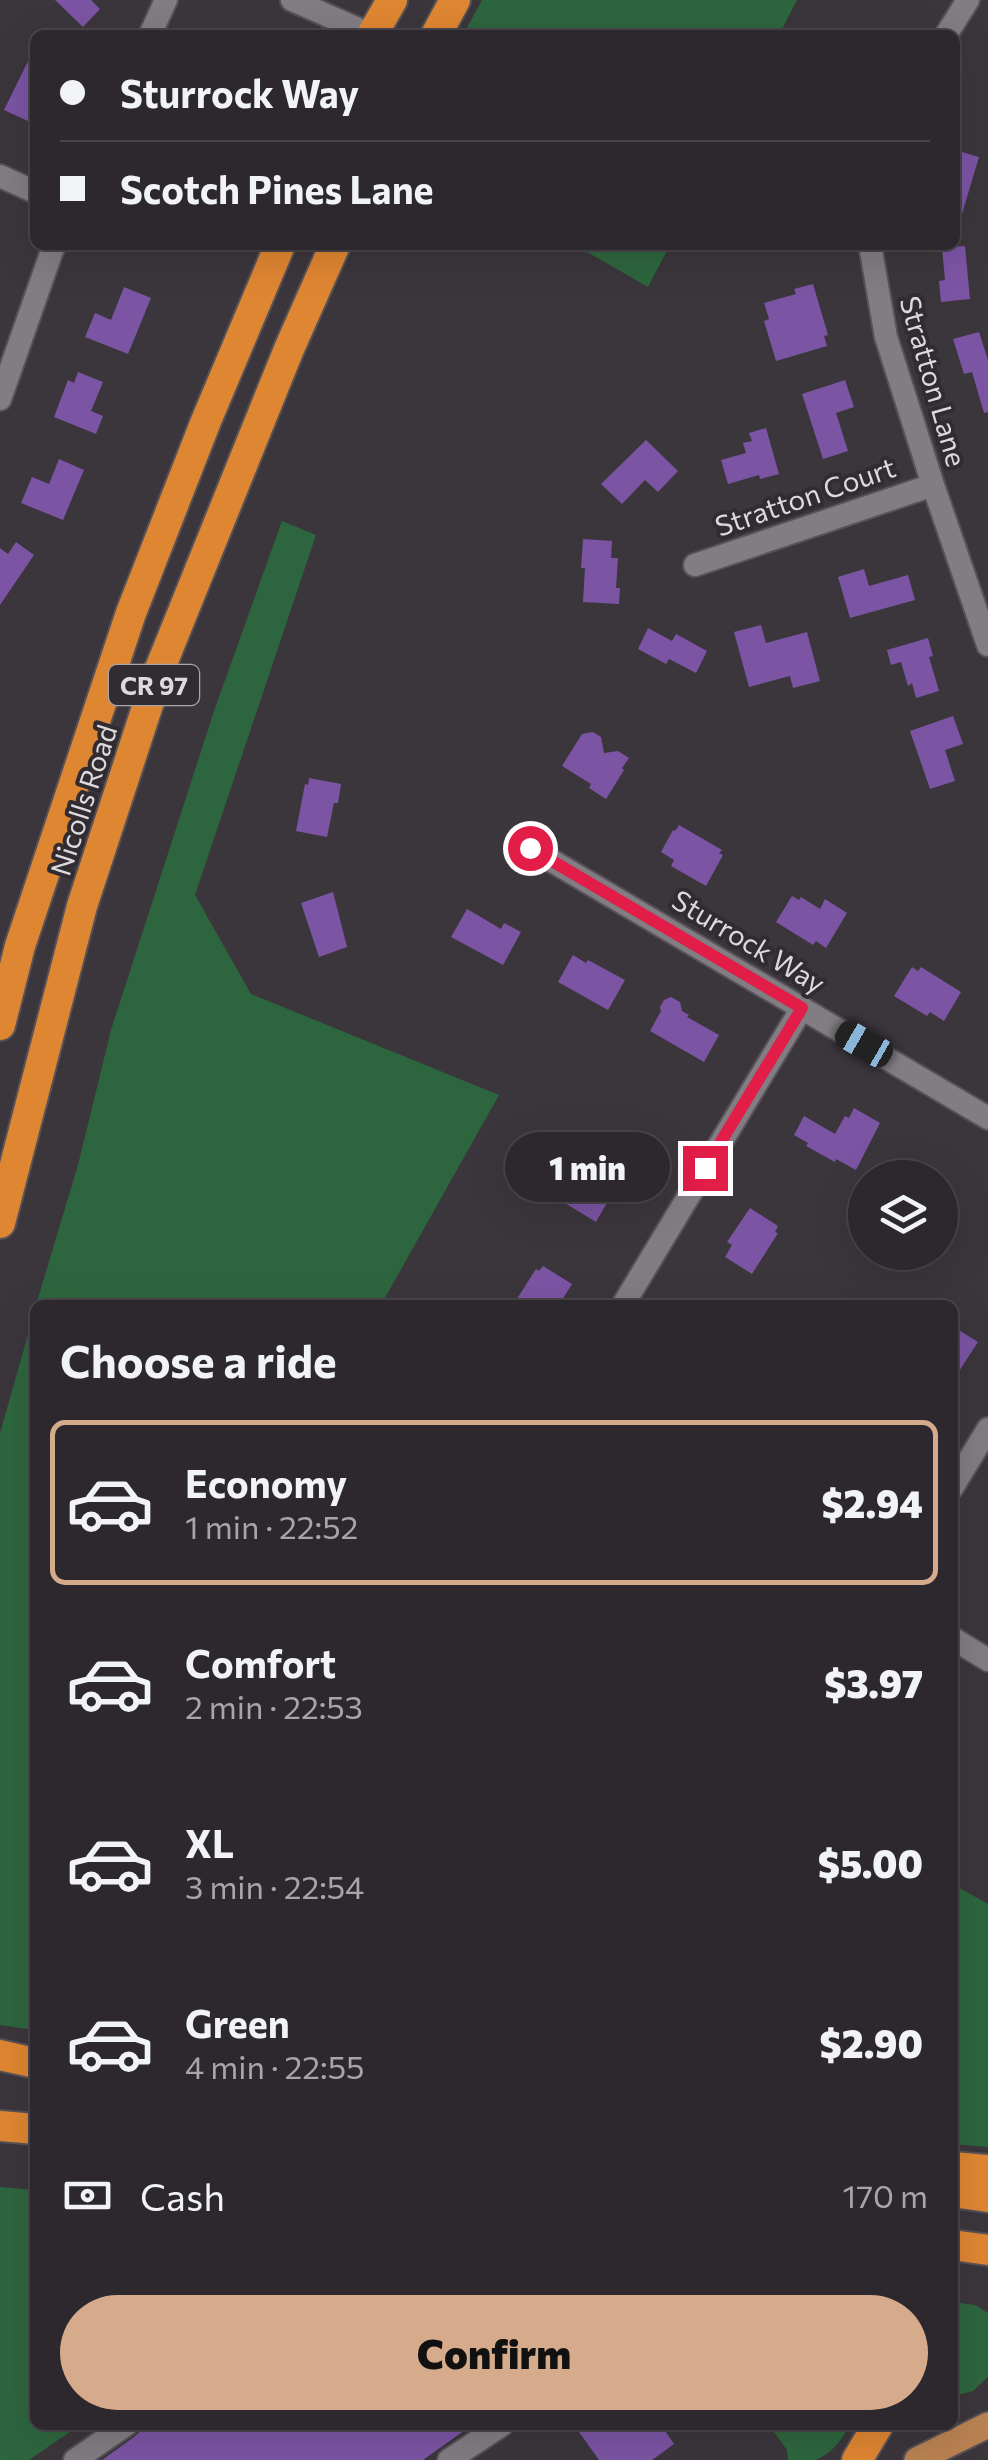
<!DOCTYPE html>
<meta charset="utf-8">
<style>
body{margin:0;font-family:Commissioner,sans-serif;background:#343035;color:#f1f3f6;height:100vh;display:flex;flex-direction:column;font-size:38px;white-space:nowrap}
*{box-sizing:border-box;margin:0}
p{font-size:32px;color:#a6a6aa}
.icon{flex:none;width:55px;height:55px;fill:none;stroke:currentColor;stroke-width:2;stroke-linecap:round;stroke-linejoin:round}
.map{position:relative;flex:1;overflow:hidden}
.drawer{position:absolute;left:30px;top:1300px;width:928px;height:1130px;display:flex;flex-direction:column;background:#2c282d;border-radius:15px;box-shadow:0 10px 40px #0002,0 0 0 2px #484449}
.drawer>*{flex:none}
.hud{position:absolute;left:30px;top:30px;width:930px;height:220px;border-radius:15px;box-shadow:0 10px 40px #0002,0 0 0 2px #484449;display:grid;align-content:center;height:220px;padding:0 30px;background:#2c282d}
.controls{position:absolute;left:848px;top:1160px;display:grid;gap:20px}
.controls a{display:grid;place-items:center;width:110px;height:110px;border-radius:50%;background:#2c282d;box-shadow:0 10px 40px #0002,0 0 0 2px #484449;font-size:50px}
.end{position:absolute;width:45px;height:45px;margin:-22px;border:12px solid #e11d48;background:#fff;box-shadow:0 0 0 5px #fff}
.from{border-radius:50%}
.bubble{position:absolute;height:70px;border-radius:35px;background:#2c282d;box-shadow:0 10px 40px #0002,0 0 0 2px #484449;font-size:32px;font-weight:800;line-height:70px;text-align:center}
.car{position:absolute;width:30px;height:60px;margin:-30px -15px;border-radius:12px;box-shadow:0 0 8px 2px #0007;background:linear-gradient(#222 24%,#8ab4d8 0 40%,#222 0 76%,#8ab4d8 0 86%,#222 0)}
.hud b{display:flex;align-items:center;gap:35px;height:95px;font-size:38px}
.hud b+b{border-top:2px solid #484449}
.hud i{width:25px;height:25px;background:#f1f3f6}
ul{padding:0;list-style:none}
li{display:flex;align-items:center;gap:30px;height:165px;margin:0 20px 15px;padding:0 10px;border:5px solid transparent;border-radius:15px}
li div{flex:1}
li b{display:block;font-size:38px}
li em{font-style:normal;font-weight:800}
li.on{border-color:#d6ab8b}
li>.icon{width:90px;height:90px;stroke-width:1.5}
h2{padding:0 30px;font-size:45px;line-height:120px}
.pay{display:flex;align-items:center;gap:25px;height:110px;padding:0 30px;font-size:38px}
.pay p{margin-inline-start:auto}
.action{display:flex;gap:20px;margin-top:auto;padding:20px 30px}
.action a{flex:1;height:115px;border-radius:60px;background:#d6ab8b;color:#111;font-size:40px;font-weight:800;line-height:115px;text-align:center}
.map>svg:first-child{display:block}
.green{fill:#2d663e}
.building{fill:#7c54a4}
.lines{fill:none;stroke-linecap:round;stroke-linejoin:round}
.minor-casing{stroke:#565257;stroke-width:26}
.major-casing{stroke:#565257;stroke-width:29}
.highway-casing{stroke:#565257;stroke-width:34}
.minor{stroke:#827c83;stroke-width:22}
.major{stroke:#ba8252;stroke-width:25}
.highway{stroke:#df8632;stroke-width:30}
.route{stroke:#e11d48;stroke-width:12}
.labels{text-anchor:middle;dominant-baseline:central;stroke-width:8;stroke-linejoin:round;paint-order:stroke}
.shield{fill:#312c32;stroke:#a9a6aa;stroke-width:2.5}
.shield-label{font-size:25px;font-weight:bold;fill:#dddadd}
.street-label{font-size:28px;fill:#dddadd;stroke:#312c32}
</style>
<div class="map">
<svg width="988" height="2460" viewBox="0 0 988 2460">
<rect width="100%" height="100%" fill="#3b363c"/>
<path class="green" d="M482,0H797L779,35H463Z
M575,245H670L648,287Z
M282,521L316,535L195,895L251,994L499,1095L381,1305H36L78,1165L111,1030L214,711Z
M35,1310V2030L0,2025V1433Z
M956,1886L988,1904V2147L953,2144L952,1887Z
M0,2187L35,2190V2425H80L29,2460H0Z
M953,2302L975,2305L988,2313V2377L973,2391L953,2396Z
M769,2425H849C844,2438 829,2457 814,2460C806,2460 796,2460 788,2460L787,2450Z"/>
<path class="building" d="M55,0H91L100,9L83,27Z
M35,47V111L30,122L4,110Z
M955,150L979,157L959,224H955Z
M965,246L970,299L941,302L939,281L945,280L942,248Z
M813,284L828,335L824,336L827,346L776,361L764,321L769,319L764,303L796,294L794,289Z
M124,287L151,298L128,354L85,337L95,313L111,320Z
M979,332L988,360V412L984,413L972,372L964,374L953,339Z
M78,372L103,382L91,411L103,416L96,434L54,417L68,380L74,383Z
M845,380L854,407L836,413L848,451L823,459L802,394Z
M766,428L779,474L760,479L759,475L728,484L721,460L746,453L743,443L752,441L749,433Z
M646,440L678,471L658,492L645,480L622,504L601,484Z
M59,459L84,470L63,520L21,503L32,477L49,484Z
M583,539L612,541L611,558H618L616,588H620L619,604L583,602L585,568H581Z
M16,542L34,555L0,605V548L8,554Z
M864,569L869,586L908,575L915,600L850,618L838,577Z
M761,625L766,643L807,632L820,681L793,688L790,676L749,687L734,632Z
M648,628L672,641L676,634L707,651L696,673L669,659L666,664L638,649Z
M928,638L933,656L929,657L939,691L916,698L912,683L908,686L901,662L891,665L887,650Z
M953,716L963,744L945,750L955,781L930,789L910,731Z
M593,732L601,737L604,753L618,751L629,758L622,768L624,770L606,799L589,788L591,784L562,766L582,734Z
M309,778L341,784L338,803H334L327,837L296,831L305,784L308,785Z
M679,825L722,850L719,853L723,855L706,886L671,866L674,860L661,852L673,830L675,831Z
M333,892L347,947L319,957L301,903Z
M792,896L799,900L801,897L820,909L825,899L847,913L826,948L816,941L813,945L776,922Z
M467,909L501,929L504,923L521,932L503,965L451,937Z
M573,955L586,963L588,960L625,980L608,1010L558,982Z
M912,967L918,971L921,967L961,992L944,1021L930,1012L927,1016L894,996Z
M671,997L680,1002L682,1011L689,1015L687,1017L719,1035L704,1062L650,1031L661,1011L660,1007L664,1000Z
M854,1108L880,1123L856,1170L836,1159L835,1162L806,1146L808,1143L794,1135L804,1116L835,1134L845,1116L849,1118Z
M579,1158L591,1166L598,1160L627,1177L617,1194L613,1192L596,1222L555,1197Z
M750,1208L778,1226L775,1232L778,1233L752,1274L725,1257L732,1245L727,1242Z
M543,1266L572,1284L559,1305H513L536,1269L539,1271Z
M952,1326L978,1342L952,1382Z
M147,2425H472L423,2460H102L134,2437Z
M574,2425H661L674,2444L652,2460H599Z"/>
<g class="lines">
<defs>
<path id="minor" d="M292,0L372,35
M150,35L166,0
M946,35L968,0
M0,176L35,192
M870,245L886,337L933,485L988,645
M0,399L54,245
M695,565L933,485
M530,848L988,1118
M623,1305L802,1008
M952,1488L988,1429
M952,1638L988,1660
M75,2460L126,2425
M449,2460L502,2425"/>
<path id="major" d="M917,2460L988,2425"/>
<path id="highway" d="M372,35L392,0
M436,35L455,0
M0,1025L20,946L131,613L206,421L280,245
M0,1223L82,906L159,671L289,349L335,245
M0,2055L35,2063
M0,2126L35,2129
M952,2167L988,2170
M952,2192L988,2197
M952,2245L988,2250
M857,2460L878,2425"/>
</defs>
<use href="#minor" class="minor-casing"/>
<use href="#major" class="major-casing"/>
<use href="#highway" class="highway-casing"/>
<use href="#minor" class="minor"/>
<use href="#major" class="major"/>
<use href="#highway" class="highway"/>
</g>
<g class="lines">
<path class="route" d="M530,848L802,1008L705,1168"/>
</g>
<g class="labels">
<rect class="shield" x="109" y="665" width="90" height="40" rx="8"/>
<g class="shield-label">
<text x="154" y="685">CR 97</text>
</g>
<g class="street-label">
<text transform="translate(934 381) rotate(74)">Stratton Lane</text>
<text transform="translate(805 496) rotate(-19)">Stratton Court</text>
<text transform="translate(83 800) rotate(-72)">Nicolls Road</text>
<text transform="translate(749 941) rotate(31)">Sturrock Way</text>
</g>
</g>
</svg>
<div class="controls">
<a><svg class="icon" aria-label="layers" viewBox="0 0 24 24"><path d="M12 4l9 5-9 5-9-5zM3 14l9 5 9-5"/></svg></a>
</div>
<i class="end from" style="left:530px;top:848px"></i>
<i class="end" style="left:705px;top:1168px"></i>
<div class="bubble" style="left:505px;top:1132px;width:165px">1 min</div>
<i class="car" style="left:864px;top:1044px;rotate:300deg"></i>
<div class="hud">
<b><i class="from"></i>Sturrock Way</b>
<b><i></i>Scotch Pines Lane</b>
</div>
<section class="drawer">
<h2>Choose a ride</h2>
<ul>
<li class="on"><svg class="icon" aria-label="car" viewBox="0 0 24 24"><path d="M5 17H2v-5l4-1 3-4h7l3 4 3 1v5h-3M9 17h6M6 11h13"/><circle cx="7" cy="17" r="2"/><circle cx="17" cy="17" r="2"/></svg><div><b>Economy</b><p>1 min · 22:52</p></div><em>$2.94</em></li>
<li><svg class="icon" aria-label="car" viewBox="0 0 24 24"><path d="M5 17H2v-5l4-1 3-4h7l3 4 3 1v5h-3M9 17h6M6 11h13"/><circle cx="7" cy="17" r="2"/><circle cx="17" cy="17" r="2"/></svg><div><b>Comfort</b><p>2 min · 22:53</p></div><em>$3.97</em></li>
<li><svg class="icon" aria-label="car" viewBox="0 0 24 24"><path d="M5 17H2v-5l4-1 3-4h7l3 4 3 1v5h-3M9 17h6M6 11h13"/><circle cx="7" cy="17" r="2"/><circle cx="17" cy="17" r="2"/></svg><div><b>XL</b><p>3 min · 22:54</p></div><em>$5.00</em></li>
<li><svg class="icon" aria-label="car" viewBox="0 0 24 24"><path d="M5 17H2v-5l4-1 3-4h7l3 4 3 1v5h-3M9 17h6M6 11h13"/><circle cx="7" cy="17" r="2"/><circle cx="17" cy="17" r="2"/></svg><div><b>Green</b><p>4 min · 22:55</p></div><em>$2.90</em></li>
</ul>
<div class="pay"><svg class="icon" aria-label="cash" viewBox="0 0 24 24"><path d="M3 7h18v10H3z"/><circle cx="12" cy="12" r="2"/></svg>Cash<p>170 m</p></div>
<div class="action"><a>Confirm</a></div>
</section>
</div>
